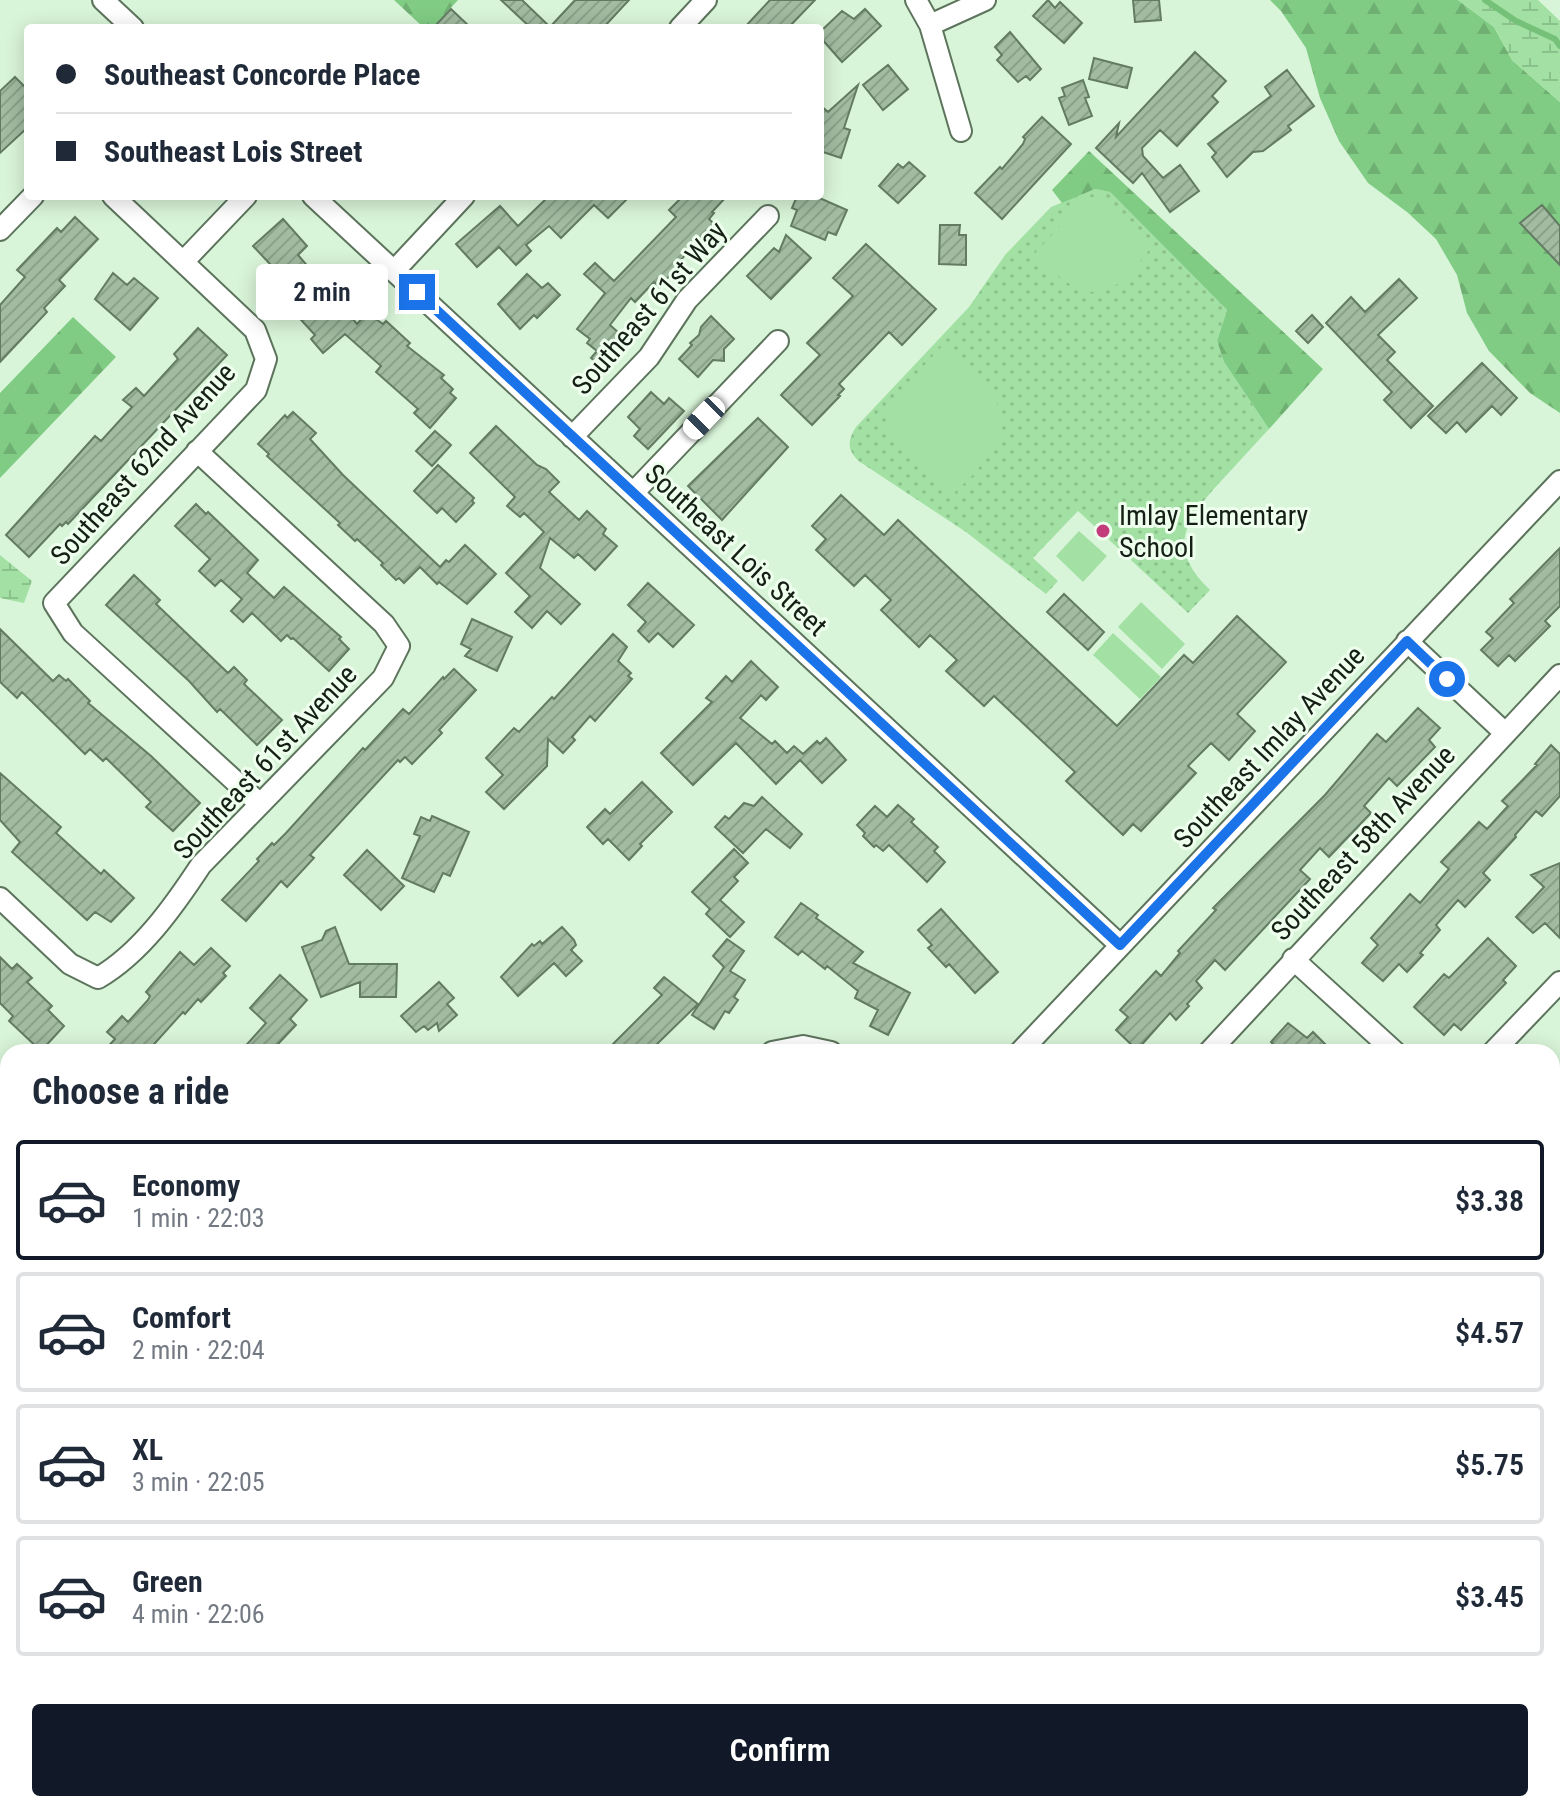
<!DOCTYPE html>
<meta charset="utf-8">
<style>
body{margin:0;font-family:"Roboto Condensed",sans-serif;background:#f6f6f7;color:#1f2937;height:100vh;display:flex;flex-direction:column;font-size:30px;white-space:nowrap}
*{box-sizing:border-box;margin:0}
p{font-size:26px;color:#747a83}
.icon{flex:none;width:44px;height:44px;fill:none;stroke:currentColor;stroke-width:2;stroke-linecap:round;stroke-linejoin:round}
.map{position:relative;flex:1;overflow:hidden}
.side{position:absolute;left:0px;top:1044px;width:1560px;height:768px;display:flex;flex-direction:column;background:#fff;border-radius:24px 24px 0 0;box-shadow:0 4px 20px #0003}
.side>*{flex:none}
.hud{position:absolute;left:24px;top:24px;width:800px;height:176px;border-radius:8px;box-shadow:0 4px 20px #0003;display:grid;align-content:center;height:176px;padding:0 32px;background:#fff}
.end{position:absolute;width:36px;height:36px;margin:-18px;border:10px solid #1a73e8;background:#fff;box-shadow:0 0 0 4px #fff}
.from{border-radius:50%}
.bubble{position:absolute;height:56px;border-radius:8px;background:#fff;box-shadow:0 4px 20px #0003;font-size:26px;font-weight:600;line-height:56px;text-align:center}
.car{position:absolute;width:24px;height:48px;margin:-24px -12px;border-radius:10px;box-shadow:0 0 6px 2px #0007;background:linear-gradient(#fff 24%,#345 0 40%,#fff 0 76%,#345 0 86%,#fff 0)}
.hud b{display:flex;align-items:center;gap:28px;height:76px;font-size:30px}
.hud b+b{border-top:2px solid #e0e1e3}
.hud i{width:20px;height:20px;background:#1f2937}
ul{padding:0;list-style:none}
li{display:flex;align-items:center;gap:24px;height:120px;margin:0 16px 12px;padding:0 16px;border:4px solid #e0e1e3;border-radius:8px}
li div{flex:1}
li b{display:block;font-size:30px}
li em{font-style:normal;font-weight:600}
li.active{border-color:#111827}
li>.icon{width:72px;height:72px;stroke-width:1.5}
h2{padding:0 32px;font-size:36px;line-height:96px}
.primary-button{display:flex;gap:16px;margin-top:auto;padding:16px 32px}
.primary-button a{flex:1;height:92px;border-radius:8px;background:#111827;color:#fff;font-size:32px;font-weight:600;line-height:92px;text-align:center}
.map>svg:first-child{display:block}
.grass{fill:url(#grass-dots)}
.forest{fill:url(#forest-firs)}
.wetland{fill:url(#wetland-marsh)}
.park{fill:#a2e1a3}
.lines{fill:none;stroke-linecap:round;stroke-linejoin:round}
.stream{stroke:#76c179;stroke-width:6}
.building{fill:url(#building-hatch);stroke:#627b62;stroke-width:2}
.street-casing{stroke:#5c745c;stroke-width:24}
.street{stroke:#fff;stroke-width:20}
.route{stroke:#1a73e8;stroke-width:10}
.poi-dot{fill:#c23c7c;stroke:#efe;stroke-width:3}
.labels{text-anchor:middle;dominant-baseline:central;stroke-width:6;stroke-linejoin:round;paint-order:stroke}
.street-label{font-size:28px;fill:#151f15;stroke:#efe}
.poi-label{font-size:28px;fill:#151f15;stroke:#efe;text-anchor:start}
</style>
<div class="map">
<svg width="1560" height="1812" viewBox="0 0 1560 1812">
<defs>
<pattern id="grass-dots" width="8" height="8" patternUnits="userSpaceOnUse" patternTransform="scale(2)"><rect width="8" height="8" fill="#a2e1a3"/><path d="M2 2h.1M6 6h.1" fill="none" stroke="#8bc18b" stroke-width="1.8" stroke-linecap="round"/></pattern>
<pattern id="forest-firs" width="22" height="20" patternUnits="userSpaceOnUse" patternTransform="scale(2)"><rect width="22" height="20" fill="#81cc84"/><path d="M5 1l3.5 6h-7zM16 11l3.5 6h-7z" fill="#6faf71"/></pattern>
<pattern id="wetland-marsh" width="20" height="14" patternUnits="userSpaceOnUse" patternTransform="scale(2)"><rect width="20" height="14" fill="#a2e1a3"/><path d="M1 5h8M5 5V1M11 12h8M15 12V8" fill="none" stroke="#8bc18b"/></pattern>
<pattern id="building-hatch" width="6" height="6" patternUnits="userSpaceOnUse" patternTransform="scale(2)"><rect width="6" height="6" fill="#a1bca1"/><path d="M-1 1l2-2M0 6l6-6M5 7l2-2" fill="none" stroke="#8aa18a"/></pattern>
</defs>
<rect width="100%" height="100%" fill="#d9f5d9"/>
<path class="grass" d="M1095,189L1110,192L1227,310L1217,341L1224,362L1269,429C1253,446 1238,463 1222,480C1186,519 1165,547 1210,590L1188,613L1078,511L1033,558L1058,581L1046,594L966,532L860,462C847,450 847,442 856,427L969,307L1005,255L1051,207Z"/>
<path class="forest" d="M394,0H458L432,28H424Z
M1270,0H1458L1494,27L1512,60L1560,102V413L1530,393L1489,351L1467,313L1457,275L1436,239L1407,212L1368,183L1339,141L1320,98L1306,48L1281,11Z
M1089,151L1323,369L1269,429L1224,362L1217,341L1227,310L1110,192L1095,189L1062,203L1052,190Z
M73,317L116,357L0,478V393Z
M8,1647V1804H265L261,1812H0V1654Z"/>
<path class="wetland" d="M1458,0H1538L1560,21V102L1512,60L1494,27Z
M0,555L32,581L24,603L0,598Z"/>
<path class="park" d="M1087,197L1104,198L1151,247C1110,307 1082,305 1035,253Z
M942,346L996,391L1001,435L976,472L950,497L887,431L885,408Z
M1079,531L1107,556L1083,582L1056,556Z
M1141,602L1185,644L1162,669L1118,627Z
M1113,633L1161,677L1140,699L1093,655Z"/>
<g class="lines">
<path class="stream" d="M1485,0L1516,21L1555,39L1560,46"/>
</g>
<path class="building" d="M501,0H522L550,27L575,0H629L603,28H531Z
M770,0H815L788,28H744Z
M1048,0L1055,8L1060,2L1082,23L1064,43L1033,16Z
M1133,0H1159L1161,20L1135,22Z
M451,9L471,28H433Z
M865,9L881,26L842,62L820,37V32L842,11L854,19Z
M1010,32L1041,69L1030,80L1026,76L1018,82L997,60L1002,55L995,47Z
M1195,52L1226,81L1212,96L1218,102L1177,146L1160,130L1142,148L1143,156L1163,178L1180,165L1199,191L1170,212L1142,173L1133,183L1096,148L1119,123L1116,137Z
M1094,58L1132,68L1127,88L1089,79Z
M888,65L908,89L883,110L863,85Z
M1287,70L1314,106L1288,126L1291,130L1263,151L1253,152L1227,177L1212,157L1216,153L1208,144L1271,96L1265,87Z
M15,77L28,90V127L0,153V91Z
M1083,80L1089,97L1085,98L1092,116L1069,125L1059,98L1065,96L1062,88Z
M858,85L844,128L850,130L841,158L820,151V105L828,112Z
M1042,117L1071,144L1002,219L975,193L1000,167L1002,169L1023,144L1025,139L1023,137Z
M909,162L925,176L898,203L879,186L898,164L903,168Z
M549,196H630L608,218L594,205L561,238L549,226L526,245L531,251L516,265L499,247L477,267L456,244L500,206L518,226Z
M683,196H727L712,212L714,213L709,219L714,224L677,264L679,266L659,287L654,282L635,302L631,298L610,325L628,341L605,370L591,358L597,351L587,343L590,339L577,329L605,293L584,274L595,263L614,281L676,217L669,210Z
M797,196H815L847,210L836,235L828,232L825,240L791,226L797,210L792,208Z
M1542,205L1560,226V265L1520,223Z
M75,217L98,239L59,280L65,286L44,308L47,312L0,362V305L25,277L17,270L57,228L61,232Z
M283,219L307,246L298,255L357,324L367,313L383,324L386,321L410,343L407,346L444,375L441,378L453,389L450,393L456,398L430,428L414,413L418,409L376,372L381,366L345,334L323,353L311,339L315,335L279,296L281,294L277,288L286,281L253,246Z
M940,225H960L959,235H966V265L939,264Z
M786,235L811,258L771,299L747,276L774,248L779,252Z
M866,244L936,309L902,345L889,332L839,384L844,389L838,395L840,396L812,425L781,395L820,355L807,343L853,296L833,278Z
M113,273L127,285L134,278L158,298L130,330L95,299Z
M527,274L542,288L548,283L560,295L537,318L534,315L520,329L498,304Z
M1399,279L1417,298L1378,335L1395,352L1387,360L1433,406L1411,428L1384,400L1392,392L1326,323L1351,297L1365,312Z
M1312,315L1323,327L1308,343L1296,331Z
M711,316L734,339L724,349V361L713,360L698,377L679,359L692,345L690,343L699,335L701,327Z
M198,328L227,355L68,524L66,522L62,526L60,524L29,557L6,535L95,436L101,441L132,407L123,400L136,388L144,396L178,359L174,354Z
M1482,363L1517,398L1501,415L1492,406L1466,432L1457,422L1446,433L1428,416Z
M651,392L664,404L669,398L684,411L648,449L634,436L640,429L628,417Z
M293,412L316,433L310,439L343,475L440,567L446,560L449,562L465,545L496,574L467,604L439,582L437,584L420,567L404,583L399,578L396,580L381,565L383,563L357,539L355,541L338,525L340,523L267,456L269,454L258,444L285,415L287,418Z
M758,418L788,447L722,520L688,486Z
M496,426L537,465L546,469L559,482L549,492L579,520L587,511L606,529L603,534L617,546L595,570L578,554L574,558L550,538L540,568L580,604L561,624L547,611L532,628L515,612L530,596L506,573L544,532L524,513L520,517L507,506L515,497L470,453Z
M435,431L451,445L432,466L416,451Z
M438,465L474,498L472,501L474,503L456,522L442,508L437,513L414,491Z
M841,495L884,535L898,520L1117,726L1184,655L1193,663L1237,616L1286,662L1237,714L1255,731L1229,760L1211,743L1188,766L1196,773L1141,831L1133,824L1123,835L1066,781L1075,772L994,696L984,706L946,671L957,660L930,635L919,647L881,610L891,600L865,575L854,586L816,550L826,539L812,526Z
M196,504L206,514L208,512L258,560L247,573L274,598L284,587L341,637L339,639L349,649L329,671L293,638L291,639L287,635L281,641L252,613L243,622L231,611L242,599L221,580L215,586L199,571L210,559L175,526Z
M1560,548V606L1545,621L1550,626L1515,661L1509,655L1498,666L1481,650L1493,638L1486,632L1514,603L1510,599Z
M134,575L160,600L156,604L228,673L234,667L247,680L244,684L282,720L257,745L220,709L217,712L189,681L106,605Z
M648,583L694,625L673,647L658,633L649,642L638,631L646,622L628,605Z
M1064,594L1104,632L1088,650L1047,612Z
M472,619L512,637L497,671L465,656L471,649L461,644Z
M0,629L53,681L59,675L66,681L68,679L90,701L88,703L151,756L200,803L173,831L146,807L151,802L106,758L103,761L90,749L85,754L22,692L17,698L0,682Z
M613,634L627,647L618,661L631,673L628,676L632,679L595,721L590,716L572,737L575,740L563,753L548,739L547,766L504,809L486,792L503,775L486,758L514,728L519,732L552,697L554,699Z
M751,661L778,687L766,700L761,695L740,718L772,744L775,741L787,753L794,746L803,754L817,741L820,744L826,738L846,760L822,783L800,760L776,784L736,743L693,785L661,753L712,702L706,698L726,676L732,682Z
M454,669L476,690L439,730L442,733L412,764L405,757L400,762L398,760L310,855L314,858L287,887L281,881L246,921L222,900L259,861L257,859L272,843L274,845L286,833L363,748L365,750L403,709L409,714L443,677L444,679Z
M1418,708L1440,728L1429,740L1435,747L1397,786L1389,778L1364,806L1371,813L1329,857L1320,848L1300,870L1310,879L1225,970L1215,960L1196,981L1202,988L1187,1004L1189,1006L1176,1020L1170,1013L1137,1050L1116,1030L1128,1017L1120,1010L1156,971L1161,976L1180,953L1178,951L1216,910L1213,908L1325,795L1377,734L1386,742Z
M1551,745L1560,754V796L1542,816L1536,811L1515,835L1516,837L1483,873L1490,880L1465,907L1458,900L1436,925L1440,930L1420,953L1423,955L1407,972L1399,964L1383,981L1362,963L1378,945L1371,938L1410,894L1420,903L1449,869L1441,862L1479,822L1487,829L1508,806L1502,801L1537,765L1535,764Z
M0,773L61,827L56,833L101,874L104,870L134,898L111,922L95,912L87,920L12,852L20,842L0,820Z
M642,782L672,812L640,844L642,846L629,860L608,839L603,844L587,827L605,809L610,814Z
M762,797L802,834L790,848L766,829L743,853L715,827L725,816L729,819L744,803L754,806Z
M898,805L914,819L911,822L938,847L934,851L945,862L927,882L889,845L883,851L876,845L874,847L863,836L865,833L857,825L875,806L887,817Z
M432,816L469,832L450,876L443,873L434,892L402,878L420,836L414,834L421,817L430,821Z
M734,849L748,863L734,877L738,881L720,900L744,922L730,937L706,914L710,909L692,892Z
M367,850L404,886L381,910L344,875Z
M1560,863V938L1545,923L1533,933L1516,917L1544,887L1531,875Z
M801,903L818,915L816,918L863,952L853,963L910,993L888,1035L870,1026L878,1010L855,998L858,991L827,966L825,969L802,951L798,955L775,937Z
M941,909L998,972L975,993L949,964L946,967L928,948L932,945L918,930Z
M335,927L349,964H397L396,997H360V982L321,997L302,947L322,940L326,931Z
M562,927L574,940L576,945L571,950L582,961L566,976L554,963L518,996L501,977L532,944L534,946L540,941L542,944Z
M1488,938L1516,966L1503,980L1506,983L1461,1030L1454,1024L1444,1035L1414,1007L1444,974L1449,978Z
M727,939L744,951L730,971L745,980L734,997L738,1000L729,1013L725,1011L714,1029L692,1015L724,967L713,956Z
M211,948L230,966L223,973L226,976L201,1002L198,999L185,1014L183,1012L147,1052H103L115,1039L107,1032L122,1016L128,1022L148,1000L150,996L146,992L180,952L194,965Z
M0,957L12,969L17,964L32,978L27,982L52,1006L48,1010L64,1026L41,1051L9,1021L13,1016L0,1003Z
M280,975L307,1000L290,1019L296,1025L278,1044L287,1052H240L266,1023L250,1008Z
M664,977L698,1004L657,1044L664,1052H605L662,995L654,988Z
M439,982L454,998L447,1004L457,1015L439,1031L437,1023L428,1030L424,1026L416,1032L401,1016Z
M1288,1023L1307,1038L1313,1032L1333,1052H1281L1271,1042Z"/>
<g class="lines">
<defs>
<path id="street" d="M103,0L133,28
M916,0L930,25L961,131
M930,25L985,0
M680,28L706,0
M113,196L255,330L266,359L256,390L54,603L73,633L260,804
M313,196L1120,945
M0,230L33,196
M183,262L246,196
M394,271L464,196
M572,437L649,357L687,300L768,216
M633,493L778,341
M1407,641L1505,733
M0,898L70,964L98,978C141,953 174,906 201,865L383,678L399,646L384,624L197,451
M1293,959L1395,1052
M772,1052L803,1046L831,1052
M1020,1052L1560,481
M1209,1052L1560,675
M1493,1052L1560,982
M1552,1200L1560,1208
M1552,1237L1560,1228
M0,1457L8,1449
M1552,1762L1560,1770
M449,1804L457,1812
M1030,1804L1038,1812
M762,1812L770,1804"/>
</defs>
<use href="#street" class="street-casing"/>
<use href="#street" class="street"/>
</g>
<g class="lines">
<path class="route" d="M417,292L1120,945L1407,641L1447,679"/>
</g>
<circle class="poi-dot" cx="1103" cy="531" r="8"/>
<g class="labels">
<g class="street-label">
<text transform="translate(649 308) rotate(-49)">Southeast 61st Way</text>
<text transform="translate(143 464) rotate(-48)">Southeast 62nd Avenue</text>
<text transform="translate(736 550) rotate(43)">Southeast Lois Street</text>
<text transform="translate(1269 747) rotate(-47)">Southeast Imlay Avenue</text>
<text transform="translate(265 762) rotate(-47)">Southeast 61st Avenue</text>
<text transform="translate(1363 843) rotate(-47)">Southeast 58th Avenue</text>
</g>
<g class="poi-label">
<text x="1119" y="515">Imlay Elementary<tspan x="1119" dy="32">School</tspan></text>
</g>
</g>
</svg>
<i class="end from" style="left:1447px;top:679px"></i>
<i class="end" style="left:417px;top:292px"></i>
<div class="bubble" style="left:256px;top:264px;width:132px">2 min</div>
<i class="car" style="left:704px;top:418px;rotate:224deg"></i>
<div class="hud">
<b><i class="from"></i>Southeast Concorde Place</b>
<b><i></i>Southeast Lois Street</b>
</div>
<section class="side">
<h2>Choose a ride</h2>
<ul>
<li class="active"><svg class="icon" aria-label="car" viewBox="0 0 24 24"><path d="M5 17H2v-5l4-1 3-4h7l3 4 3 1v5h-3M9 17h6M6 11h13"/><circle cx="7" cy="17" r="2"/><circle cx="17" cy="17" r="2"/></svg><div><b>Economy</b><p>1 min · 22:03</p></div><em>$3.38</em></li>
<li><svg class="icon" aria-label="car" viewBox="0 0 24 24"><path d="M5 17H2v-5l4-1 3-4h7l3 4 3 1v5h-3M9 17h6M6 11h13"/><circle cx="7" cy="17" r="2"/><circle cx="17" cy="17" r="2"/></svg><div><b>Comfort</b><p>2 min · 22:04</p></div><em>$4.57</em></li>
<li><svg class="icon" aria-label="car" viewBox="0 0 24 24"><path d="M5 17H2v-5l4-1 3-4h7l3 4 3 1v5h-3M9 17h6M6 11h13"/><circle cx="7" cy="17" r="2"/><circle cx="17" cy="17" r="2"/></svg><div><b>XL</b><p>3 min · 22:05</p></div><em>$5.75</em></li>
<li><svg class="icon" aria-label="car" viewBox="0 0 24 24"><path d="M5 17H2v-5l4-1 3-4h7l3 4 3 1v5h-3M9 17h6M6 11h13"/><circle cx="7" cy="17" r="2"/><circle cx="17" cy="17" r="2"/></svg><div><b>Green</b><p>4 min · 22:06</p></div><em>$3.45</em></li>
</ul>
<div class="primary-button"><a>Confirm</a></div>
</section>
</div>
